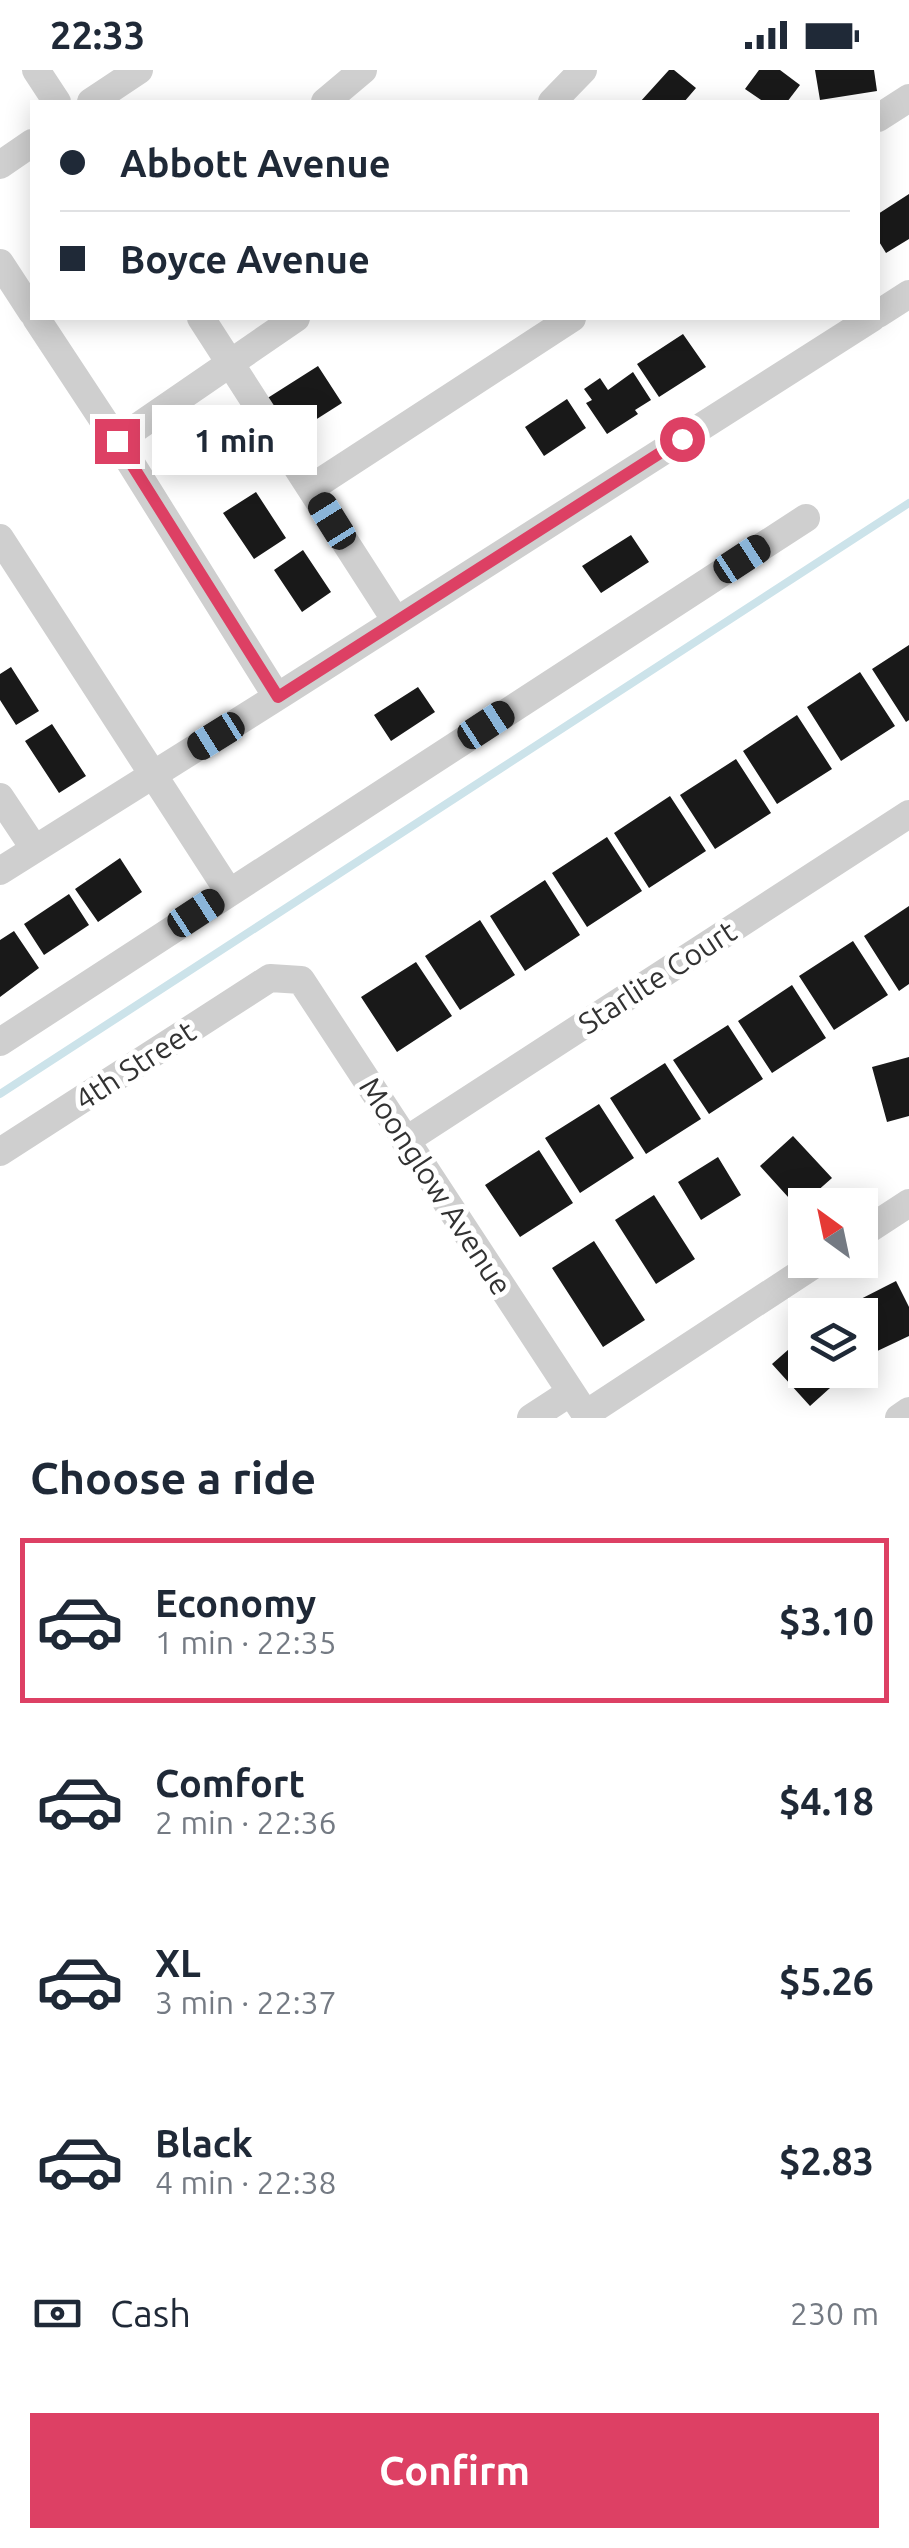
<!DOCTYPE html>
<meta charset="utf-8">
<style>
body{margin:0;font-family:Ubuntu,sans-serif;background:#f6f6f7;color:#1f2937;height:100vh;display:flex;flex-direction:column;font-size:38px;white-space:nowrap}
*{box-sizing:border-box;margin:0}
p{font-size:32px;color:#747a83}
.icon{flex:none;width:55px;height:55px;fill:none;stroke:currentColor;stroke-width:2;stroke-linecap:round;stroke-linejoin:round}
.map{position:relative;height:1348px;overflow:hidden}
.panel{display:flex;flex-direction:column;background:#fff;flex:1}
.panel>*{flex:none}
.banner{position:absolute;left:30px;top:30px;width:850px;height:220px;border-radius:0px;box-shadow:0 5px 25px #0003;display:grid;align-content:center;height:220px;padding:0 30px;background:#fff}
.needle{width:65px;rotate:327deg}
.buttons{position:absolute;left:788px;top:1118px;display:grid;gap:20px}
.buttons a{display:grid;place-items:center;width:90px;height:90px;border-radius:0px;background:#fff;box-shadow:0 5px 25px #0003;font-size:50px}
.end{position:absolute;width:45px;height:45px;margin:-22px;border:12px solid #dd4064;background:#fff;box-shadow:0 0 0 5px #fff}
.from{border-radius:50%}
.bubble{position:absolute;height:70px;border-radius:0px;background:#fff;box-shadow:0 5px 25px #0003;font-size:32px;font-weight:700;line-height:70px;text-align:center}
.car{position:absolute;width:30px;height:60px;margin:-30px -15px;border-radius:12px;box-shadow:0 0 8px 2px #0007;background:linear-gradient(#222 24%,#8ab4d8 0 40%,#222 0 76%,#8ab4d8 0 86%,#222 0)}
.banner b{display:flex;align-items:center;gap:35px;height:95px;font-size:38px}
.banner b+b{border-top:2px solid #e0e1e3}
.banner i{width:25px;height:25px;background:#1f2937}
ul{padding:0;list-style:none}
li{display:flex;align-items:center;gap:30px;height:165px;margin:0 20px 15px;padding:0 10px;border:5px solid transparent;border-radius:0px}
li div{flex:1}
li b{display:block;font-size:38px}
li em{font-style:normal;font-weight:700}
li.selected{border-color:#dd4064}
li>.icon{width:90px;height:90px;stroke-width:1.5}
h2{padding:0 30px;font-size:45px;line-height:120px}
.pay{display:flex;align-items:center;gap:25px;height:110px;padding:0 30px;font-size:38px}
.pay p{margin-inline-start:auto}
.primary-button{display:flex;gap:20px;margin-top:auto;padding:20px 30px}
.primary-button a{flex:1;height:115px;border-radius:0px;background:#dd4064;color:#fff;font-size:40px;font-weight:700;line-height:115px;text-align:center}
.status{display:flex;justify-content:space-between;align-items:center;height:70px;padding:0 50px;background:#fff;direction:ltr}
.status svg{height:28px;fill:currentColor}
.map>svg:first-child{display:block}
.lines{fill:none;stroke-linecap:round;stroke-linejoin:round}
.stream{stroke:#cce3ea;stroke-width:8}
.building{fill:#191919}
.minor{stroke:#cfcfcf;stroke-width:28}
.route{stroke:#dd4064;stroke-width:12}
.labels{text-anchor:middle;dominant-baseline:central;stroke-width:10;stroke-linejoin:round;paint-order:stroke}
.street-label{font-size:30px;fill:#323232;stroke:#fff}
</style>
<div class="status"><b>22:33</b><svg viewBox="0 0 49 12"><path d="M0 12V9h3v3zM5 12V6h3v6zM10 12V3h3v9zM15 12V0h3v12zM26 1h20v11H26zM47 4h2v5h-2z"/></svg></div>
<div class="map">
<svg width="909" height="1348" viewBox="0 0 909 1348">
<rect width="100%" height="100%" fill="#fff"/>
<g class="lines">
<path class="stream" d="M0,1024L909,433"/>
</g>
<path class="building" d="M669,0H674L696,18L684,32H640Z
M759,0H780L800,15L787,32H764L745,19Z
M815,0H874L877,21L820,30Z
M909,124V169L886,183L878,170V144Z
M683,264L706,297L659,327L637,294Z
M318,296L342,333L290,366L266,329Z
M633,302L651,330L635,340L638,344L607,364L586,333L592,330L584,319L600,308L608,320Z
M567,329L586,358L544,386L525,357Z
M256,422L286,468L254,489L223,443Z
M631,465L649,492L601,523L582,496Z
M303,480L331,522L302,542L274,500Z
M909,575V650L906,652L872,599Z
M11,597L39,641L16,655L0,630V604Z
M860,602L895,656L841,691L807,637Z
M418,617L435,642L391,671L374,645Z
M797,645L832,699L777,734L743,681Z
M52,654L86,706L59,723L25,671Z
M736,689L771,743L715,779L680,725Z
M670,726L706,781L649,818L614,763Z
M607,767L642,821L587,857L552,803Z
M120,788L142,822L98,852L75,819Z
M545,810L580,865L525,901L490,846Z
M69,824L89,855L44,885L24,854Z
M909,836V914L899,921L864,866Z
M480,850L515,905L460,940L425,886Z
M14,861L39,898L0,927V870Z
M853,871L888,925L834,960L799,906Z
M416,892L452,946L397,982L361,927Z
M792,915L826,968L772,1003L738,951Z
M728,955L763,1009L709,1044L673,990Z
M909,987V1046L887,1052L872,997Z
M665,993L701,1049L646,1084L610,1028Z
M599,1034L634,1088L580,1123L545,1068Z
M793,1066L832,1108L798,1138L760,1096Z
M539,1080L573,1133L520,1167L485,1115Z
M718,1087L741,1125L701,1150L678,1112Z
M654,1125L695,1189L656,1214L615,1150Z
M594,1171L645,1250L603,1277L552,1198Z
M896,1211L909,1237V1266L871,1284L860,1263V1245H851L847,1236Z
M805,1265V1300H850L810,1336L772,1294Z"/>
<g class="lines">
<path class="minor" d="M36,0L57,32
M91,32L139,0
M325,32L363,0
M552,32L583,0
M878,48L909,28
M0,95L32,73
M0,193L32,242
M878,244L909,224
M36,248L117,371L277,627
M201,248L396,551
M117,371L296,248
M311,418L572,248
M0,468L229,822
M0,727L34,778
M0,801L277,627L872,248
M0,972L806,448
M405,1071L909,744
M0,1082L270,908L301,910L588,1348
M860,1165L909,1133
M586,1344L821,1190
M531,1348L571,1322
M899,1348L909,1341"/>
</g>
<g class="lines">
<path class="route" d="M117,371L278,627L682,369"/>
</g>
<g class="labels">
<g class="street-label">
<text transform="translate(657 907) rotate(-33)">Starlite Court</text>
<text transform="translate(135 995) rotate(-33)">4th Street</text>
<text transform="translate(436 1116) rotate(57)">Moonglow Avenue</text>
</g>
</g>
</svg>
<div class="buttons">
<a><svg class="needle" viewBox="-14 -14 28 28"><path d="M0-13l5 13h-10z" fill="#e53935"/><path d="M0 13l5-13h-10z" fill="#747a83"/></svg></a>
<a><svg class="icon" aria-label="layers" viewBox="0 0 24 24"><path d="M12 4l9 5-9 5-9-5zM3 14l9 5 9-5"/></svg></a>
</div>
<i class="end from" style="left:682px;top:369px"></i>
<i class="end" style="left:117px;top:371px"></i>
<div class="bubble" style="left:152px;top:335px;width:165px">1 min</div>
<i class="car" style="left:332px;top:451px;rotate:328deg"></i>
<i class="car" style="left:742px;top:489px;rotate:57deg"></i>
<i class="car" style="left:486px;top:655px;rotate:57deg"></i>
<i class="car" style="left:216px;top:666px;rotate:238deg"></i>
<i class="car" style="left:196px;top:843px;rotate:57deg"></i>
<div class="banner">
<b><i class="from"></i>Abbott Avenue</b>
<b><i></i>Boyce Avenue</b>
</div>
</div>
<section class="panel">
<h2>Choose a ride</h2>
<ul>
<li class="selected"><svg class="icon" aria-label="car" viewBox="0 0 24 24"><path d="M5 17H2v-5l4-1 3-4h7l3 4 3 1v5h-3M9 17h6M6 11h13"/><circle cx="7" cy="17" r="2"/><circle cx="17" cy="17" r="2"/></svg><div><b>Economy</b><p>1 min · 22:35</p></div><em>$3.10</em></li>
<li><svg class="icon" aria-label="car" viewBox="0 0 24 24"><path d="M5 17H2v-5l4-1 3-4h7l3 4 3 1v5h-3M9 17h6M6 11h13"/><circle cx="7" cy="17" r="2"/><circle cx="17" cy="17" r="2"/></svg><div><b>Comfort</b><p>2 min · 22:36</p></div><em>$4.18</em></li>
<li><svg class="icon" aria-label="car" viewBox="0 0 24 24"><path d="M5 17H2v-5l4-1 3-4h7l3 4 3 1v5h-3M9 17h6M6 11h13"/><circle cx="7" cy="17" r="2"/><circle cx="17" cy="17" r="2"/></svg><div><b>XL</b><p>3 min · 22:37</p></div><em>$5.26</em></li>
<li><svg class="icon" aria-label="car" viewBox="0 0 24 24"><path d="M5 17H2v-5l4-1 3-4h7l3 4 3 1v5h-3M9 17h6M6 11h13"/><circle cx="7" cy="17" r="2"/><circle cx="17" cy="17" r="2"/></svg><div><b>Black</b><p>4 min · 22:38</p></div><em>$2.83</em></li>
</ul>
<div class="pay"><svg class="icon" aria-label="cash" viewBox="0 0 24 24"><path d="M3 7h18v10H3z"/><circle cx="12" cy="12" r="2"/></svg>Cash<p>230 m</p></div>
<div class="primary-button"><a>Confirm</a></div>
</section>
